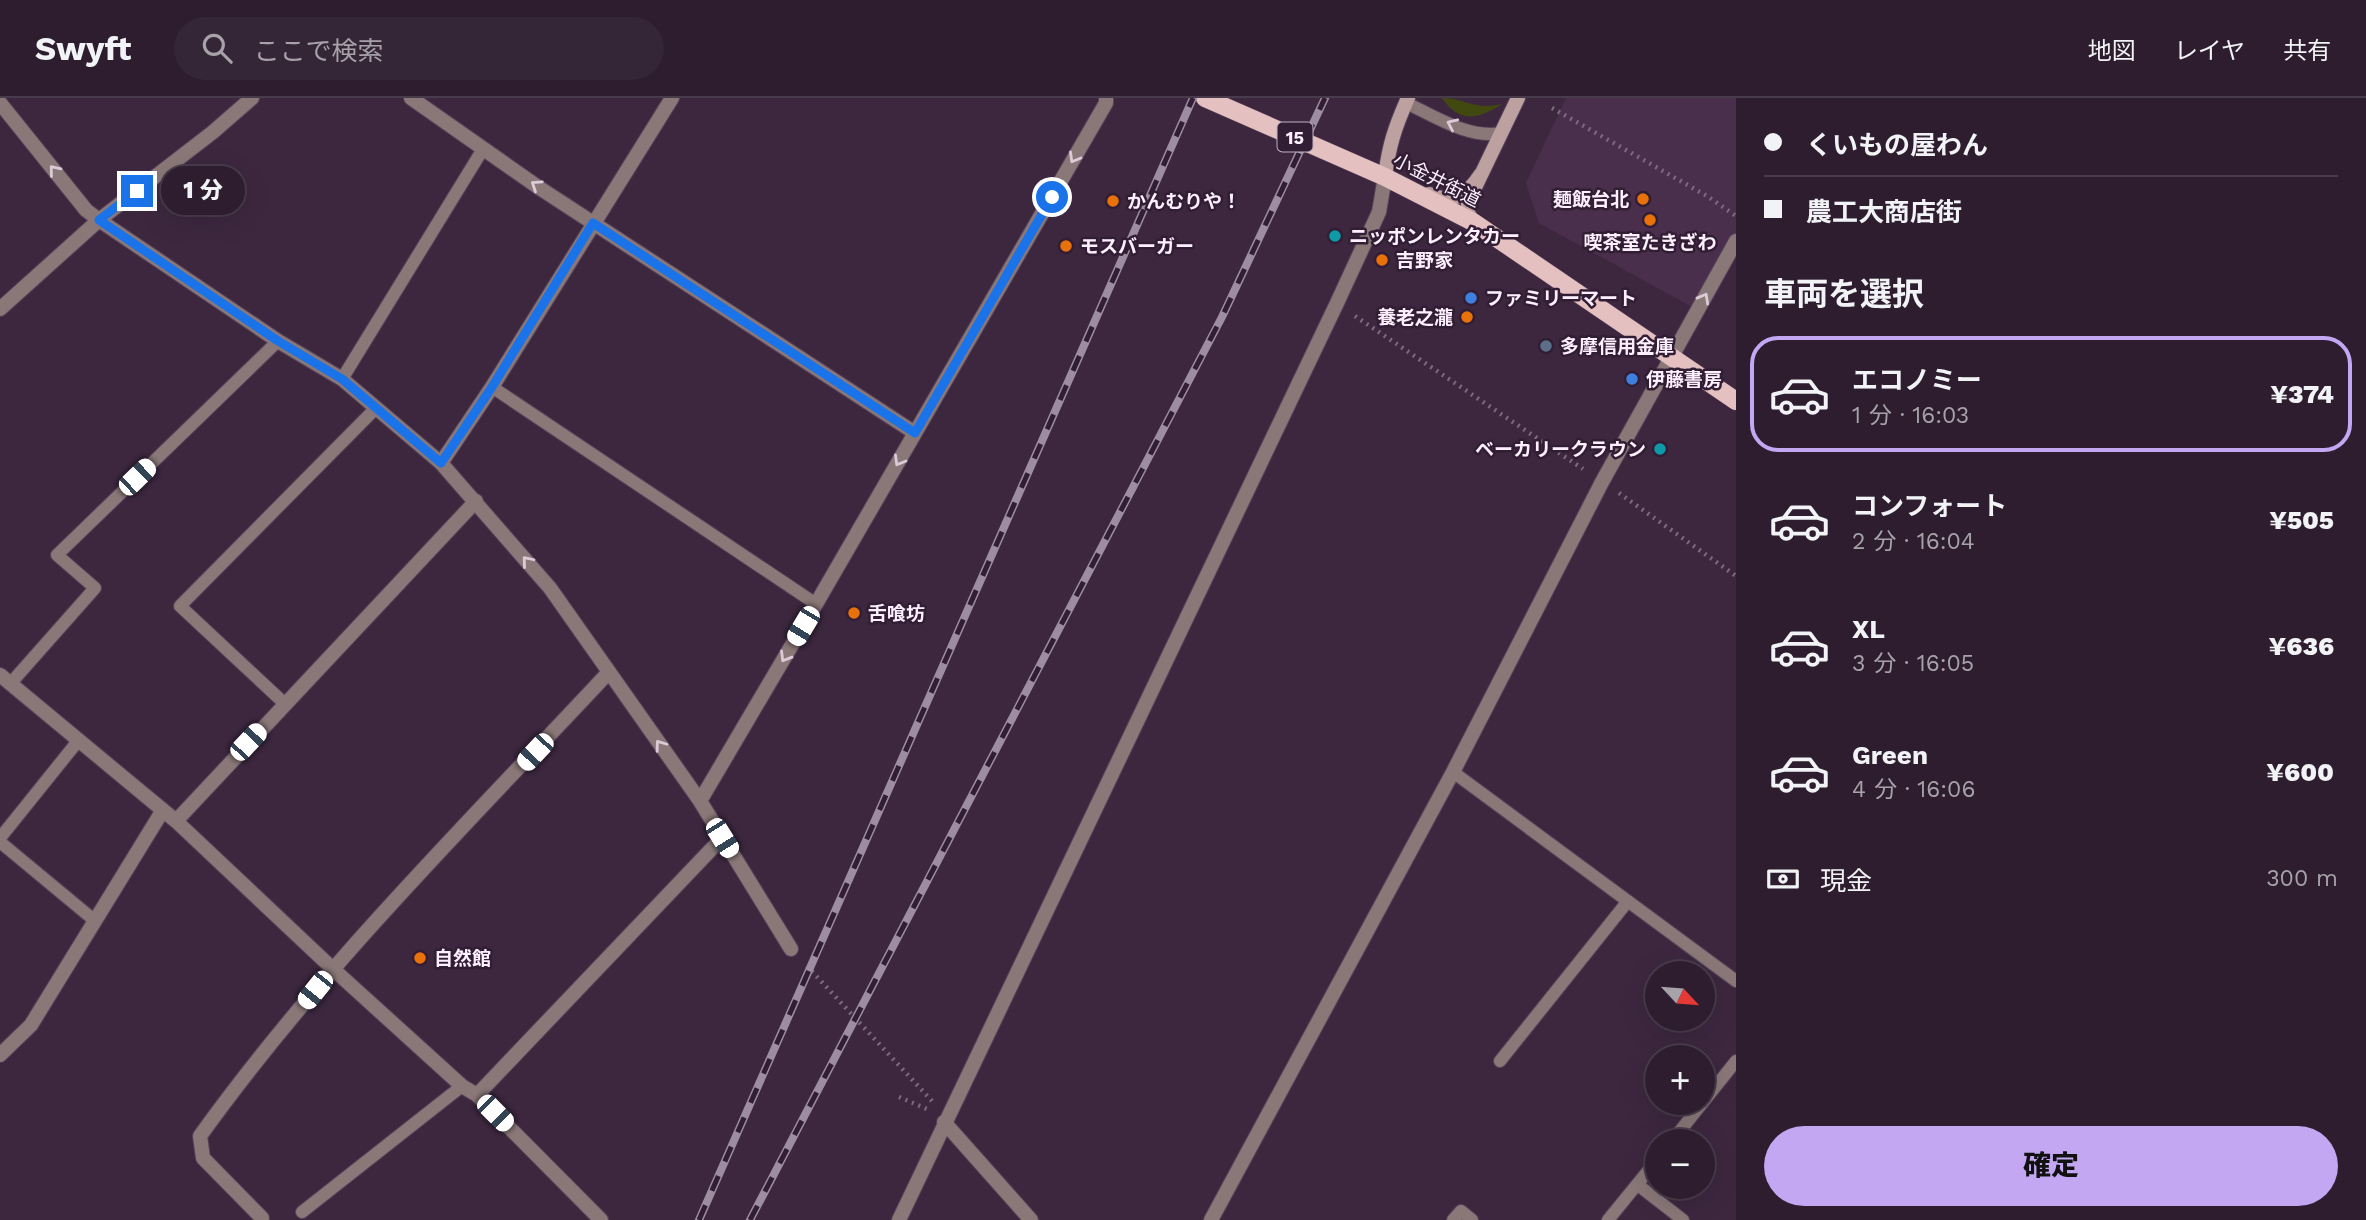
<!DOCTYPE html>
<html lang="ja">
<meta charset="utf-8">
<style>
body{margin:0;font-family:"Work Sans","Noto Sans JP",sans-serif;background:#352637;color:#f1f3f6;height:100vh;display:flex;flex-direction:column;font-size:26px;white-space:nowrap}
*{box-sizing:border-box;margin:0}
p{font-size:23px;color:#a7a2aa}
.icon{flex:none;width:38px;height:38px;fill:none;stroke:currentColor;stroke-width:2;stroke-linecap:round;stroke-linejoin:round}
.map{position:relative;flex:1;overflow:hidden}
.panel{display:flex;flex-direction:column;background:#2d1d2f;width:630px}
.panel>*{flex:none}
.guide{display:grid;align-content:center;height:154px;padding:0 28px;background:#2d1d2f}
.needle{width:46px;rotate:116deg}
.fabs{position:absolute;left:1645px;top:863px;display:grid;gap:14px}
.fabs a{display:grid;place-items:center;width:70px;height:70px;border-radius:50%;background:#2d1d2f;box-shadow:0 7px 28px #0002,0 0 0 2px #483b4b;font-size:35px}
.end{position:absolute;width:32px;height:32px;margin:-16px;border:9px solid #1a73e8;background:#fff;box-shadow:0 0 0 4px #fff}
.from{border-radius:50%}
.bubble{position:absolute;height:49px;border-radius:24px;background:#2d1d2f;box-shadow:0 7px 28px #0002,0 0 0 2px #483b4b;font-size:23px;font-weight:800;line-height:49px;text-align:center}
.car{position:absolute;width:21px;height:42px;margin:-21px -10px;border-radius:9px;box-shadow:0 0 5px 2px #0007;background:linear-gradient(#fff 24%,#345 0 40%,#fff 0 76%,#345 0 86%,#fff 0)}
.guide b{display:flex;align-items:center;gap:24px;height:66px;font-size:26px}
.guide b+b{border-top:2px solid #483b4b}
.guide i{width:18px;height:18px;background:#f1f3f6}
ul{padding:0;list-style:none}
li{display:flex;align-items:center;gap:21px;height:116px;margin:0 14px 10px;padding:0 14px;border:4px solid transparent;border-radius:28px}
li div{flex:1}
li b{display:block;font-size:26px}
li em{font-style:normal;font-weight:800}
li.current{border-color:#c3a7f2}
li>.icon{width:63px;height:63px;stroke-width:1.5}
h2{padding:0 28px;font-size:32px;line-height:84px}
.pay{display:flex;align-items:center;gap:18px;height:77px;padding:0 28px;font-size:26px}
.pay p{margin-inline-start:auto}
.cta{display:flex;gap:14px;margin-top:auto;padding:14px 28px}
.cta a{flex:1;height:80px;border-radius:42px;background:#c3a7f2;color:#111;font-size:28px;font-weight:800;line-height:80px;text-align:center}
header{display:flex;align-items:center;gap:42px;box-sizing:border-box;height:98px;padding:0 35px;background:#2d1d2f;border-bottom:2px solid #483b4b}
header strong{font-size:33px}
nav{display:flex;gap:38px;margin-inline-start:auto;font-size:24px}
.search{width:490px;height:63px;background:#352637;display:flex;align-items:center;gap:18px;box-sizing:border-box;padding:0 24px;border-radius:38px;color:#a7a2aa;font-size:26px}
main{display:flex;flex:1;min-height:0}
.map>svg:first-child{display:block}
.built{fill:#4a2f4c}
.green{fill:#414910}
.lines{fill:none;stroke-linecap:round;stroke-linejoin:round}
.lane-casing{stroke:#57435a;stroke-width:14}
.street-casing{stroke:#57435a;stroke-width:16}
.secondary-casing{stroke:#57435a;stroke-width:16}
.primary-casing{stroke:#57435a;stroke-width:19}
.path{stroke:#7d6a7f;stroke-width:4.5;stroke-dasharray:2 5;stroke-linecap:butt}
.lane{stroke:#8a7878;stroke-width:12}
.street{stroke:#8a7878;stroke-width:14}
.secondary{stroke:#bda1a1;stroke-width:14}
.primary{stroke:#e5c0c0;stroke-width:18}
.rail-casing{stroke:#9e8da0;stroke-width:8}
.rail{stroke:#321e34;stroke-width:5;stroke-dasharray:16;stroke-linecap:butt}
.oneway{stroke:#dacbd6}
.route{stroke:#1a73e8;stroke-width:9}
.food-dot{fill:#e8710a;stroke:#321e34;stroke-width:2.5}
.culture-dot{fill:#0f9aa8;stroke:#321e34;stroke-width:2.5}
.shop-dot{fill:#3f7fe0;stroke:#321e34;stroke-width:2.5}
.service-dot{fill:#5c6f8a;stroke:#321e34;stroke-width:2.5}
.labels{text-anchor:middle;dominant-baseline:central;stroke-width:5;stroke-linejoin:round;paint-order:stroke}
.shield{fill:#321e34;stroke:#c0b0c1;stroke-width:2}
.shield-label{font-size:18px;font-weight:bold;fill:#fdeffe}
.street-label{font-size:19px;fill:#fdeffe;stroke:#321e34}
.poi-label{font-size:19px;font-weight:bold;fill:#fdeffe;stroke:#321e34;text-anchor:start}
</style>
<header>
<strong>Swyft</strong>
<div class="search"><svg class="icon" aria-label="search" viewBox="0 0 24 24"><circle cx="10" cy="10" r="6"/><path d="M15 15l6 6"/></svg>ここで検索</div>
<nav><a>地図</a><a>レイヤ</a><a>共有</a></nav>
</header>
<main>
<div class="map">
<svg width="1736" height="1122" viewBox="0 0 1736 1122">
<rect width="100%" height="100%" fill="#3c273f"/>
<path class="built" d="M1566,0H1736V136L1694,210L1539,125L1526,85Z"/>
<path class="green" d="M1442,0C1460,0 1468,7 1484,8C1489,8 1496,7 1502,6C1479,21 1459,26 1442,0Z"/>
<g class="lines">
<defs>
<path id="lane" d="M1406,5C1435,18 1468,41 1501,35
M342,281L483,51
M492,289L816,506
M10,586L95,490L57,457L278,243
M284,605L180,508L376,310
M1453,674L1736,883
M0,740L78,643
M0,744L94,822
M1500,963L1628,803
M1672,1043L1736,963
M1638,1087L1683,1122
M302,1114L462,988
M1453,1122L1461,1113L1472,1122
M1608,1122L1657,1062"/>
<path id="street" d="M411,0L538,89L915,335
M0,5L86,112L99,122L278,243L342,281L441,365L550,490L700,703L791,851
M0,211L99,122L213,34L252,0
M441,365L492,289L672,0
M0,577L176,723L333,871L462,988L477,997L601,1122
M700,703L816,506L1106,5V0
M176,723L476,403
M0,957L31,927L163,712
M477,997L722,740
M944,1024L1031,1122
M262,1120L203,1060L200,1038C320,871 468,725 608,575
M899,1122L1337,205L1379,114L1385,79
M1211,1122L1453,674L1602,384L1736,143"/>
<path id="secondary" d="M1394,82L1385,79C1389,47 1395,29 1408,0
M1429,96C1455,107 1467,97 1481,76
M1473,124L1468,115V104L1518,0"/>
<path id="primary" d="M1205,0L1385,79L1473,124L1736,303"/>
</defs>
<use href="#lane" class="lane-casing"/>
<use href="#street" class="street-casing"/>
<use href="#secondary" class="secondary-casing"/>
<use href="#primary" class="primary-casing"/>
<path class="path" d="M1552,10L1707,98L1736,118
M1355,218L1583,371
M1619,395L1736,478
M807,868L932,1003
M899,999L927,1011"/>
<use href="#lane" class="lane"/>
<use href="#street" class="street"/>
<use href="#secondary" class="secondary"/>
<use href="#primary" class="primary"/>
<defs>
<path id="rail" d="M699,1122L1193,0
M750,1122L1222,219L1325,0"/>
</defs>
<use href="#rail" class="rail-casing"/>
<use href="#rail" class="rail"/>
</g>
<defs><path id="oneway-chevron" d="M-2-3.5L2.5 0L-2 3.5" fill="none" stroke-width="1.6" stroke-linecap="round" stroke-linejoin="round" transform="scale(1.75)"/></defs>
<g class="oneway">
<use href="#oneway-chevron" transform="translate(1452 26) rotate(-155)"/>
<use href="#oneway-chevron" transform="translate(1074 60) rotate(120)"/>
<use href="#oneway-chevron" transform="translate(54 72) rotate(-129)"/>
<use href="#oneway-chevron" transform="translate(536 87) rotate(-146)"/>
<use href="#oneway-chevron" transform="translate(1704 200) rotate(-61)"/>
<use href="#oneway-chevron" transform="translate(899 363) rotate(120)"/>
<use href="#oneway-chevron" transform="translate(527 463) rotate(-130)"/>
<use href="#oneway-chevron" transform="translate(785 559) rotate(121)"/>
<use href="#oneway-chevron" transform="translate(660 647) rotate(-126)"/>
</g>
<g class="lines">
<path class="route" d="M137,93L99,122L278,243L342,281L441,365L492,289L593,125L915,335L1052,99"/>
</g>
<g class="food-dot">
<circle cx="1643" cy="101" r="7"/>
<circle cx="1113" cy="103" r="7"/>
<circle cx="1650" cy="122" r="7"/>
<circle cx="1066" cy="148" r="7"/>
<circle cx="1382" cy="162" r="7"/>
<circle cx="1467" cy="219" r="7"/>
<circle cx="854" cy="515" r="7"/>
<circle cx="420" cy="860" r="7"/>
</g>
<g class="culture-dot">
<circle cx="1335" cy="138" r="7"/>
<circle cx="1660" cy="351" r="7"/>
</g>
<g class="shop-dot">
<circle cx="1471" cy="200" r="7"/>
<circle cx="1632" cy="281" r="7"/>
</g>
<circle class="service-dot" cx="1546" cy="248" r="7"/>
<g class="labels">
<rect class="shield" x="1277.5" y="24.5" width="35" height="29" rx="5"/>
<g class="shield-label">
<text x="1295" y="39">15</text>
</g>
<g class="street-label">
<text transform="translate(1437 82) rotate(27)">小金井街道</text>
</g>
<g class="poi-label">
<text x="1629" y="101" text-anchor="end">麺飯台北</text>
<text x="1127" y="103">かんむりや！</text>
<text x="1349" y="138">ニッポンレンタカー</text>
<text x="1650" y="144" text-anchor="middle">喫茶室たきざわ</text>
<text x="1080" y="148">モスバーガー</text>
<text x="1396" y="162">吉野家</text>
<text x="1485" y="200">ファミリーマート</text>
<text x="1453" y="219" text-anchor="end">養老之瀧</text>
<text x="1560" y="248">多摩信用金庫</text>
<text x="1646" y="281">伊藤書房</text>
<text x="1646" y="351" text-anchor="end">ベーカリークラウン</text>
<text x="868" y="515">舌喰坊</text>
<text x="434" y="860">自然館</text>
</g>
</g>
</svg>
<div class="fabs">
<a><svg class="needle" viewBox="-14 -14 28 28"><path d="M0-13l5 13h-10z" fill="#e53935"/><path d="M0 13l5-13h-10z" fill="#a7a2aa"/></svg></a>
<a>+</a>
<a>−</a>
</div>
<i class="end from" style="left:1052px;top:99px"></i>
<i class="end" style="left:137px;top:93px"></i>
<div class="bubble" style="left:161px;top:68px;width:84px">1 分</div>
<i class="car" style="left:137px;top:379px;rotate:46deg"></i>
<i class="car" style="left:803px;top:528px;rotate:211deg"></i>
<i class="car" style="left:248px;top:644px;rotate:43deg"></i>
<i class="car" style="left:535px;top:654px;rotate:223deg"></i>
<i class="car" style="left:722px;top:740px;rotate:148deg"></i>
<i class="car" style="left:315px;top:892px;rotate:219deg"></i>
<i class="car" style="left:495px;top:1015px;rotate:135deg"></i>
</div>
<section class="panel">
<div class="guide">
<b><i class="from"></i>くいもの屋わん</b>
<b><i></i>農工大商店街</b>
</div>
<h2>車両を選択</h2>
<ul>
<li class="current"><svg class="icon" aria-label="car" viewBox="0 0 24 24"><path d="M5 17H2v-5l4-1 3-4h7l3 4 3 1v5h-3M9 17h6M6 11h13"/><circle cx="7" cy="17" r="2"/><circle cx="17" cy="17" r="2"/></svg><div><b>エコノミー</b><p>1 分 · 16:03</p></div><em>¥374</em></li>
<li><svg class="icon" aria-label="car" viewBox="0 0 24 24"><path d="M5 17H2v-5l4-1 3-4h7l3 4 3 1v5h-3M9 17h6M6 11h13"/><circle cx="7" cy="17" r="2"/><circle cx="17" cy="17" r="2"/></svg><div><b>コンフォート</b><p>2 分 · 16:04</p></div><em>¥505</em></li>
<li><svg class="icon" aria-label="car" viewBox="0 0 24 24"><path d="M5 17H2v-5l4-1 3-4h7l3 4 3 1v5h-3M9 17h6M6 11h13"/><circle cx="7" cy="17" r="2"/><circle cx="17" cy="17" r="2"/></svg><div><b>XL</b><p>3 分 · 16:05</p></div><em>¥636</em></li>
<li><svg class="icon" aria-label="car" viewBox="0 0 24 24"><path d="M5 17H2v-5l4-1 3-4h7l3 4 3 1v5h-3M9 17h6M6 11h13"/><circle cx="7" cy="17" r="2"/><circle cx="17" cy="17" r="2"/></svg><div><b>Green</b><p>4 分 · 16:06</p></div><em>¥600</em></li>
</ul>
<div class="pay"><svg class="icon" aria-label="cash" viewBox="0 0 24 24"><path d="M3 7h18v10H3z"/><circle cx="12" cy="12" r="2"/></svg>現金<p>300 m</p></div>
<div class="cta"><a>確定</a></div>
</section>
</main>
